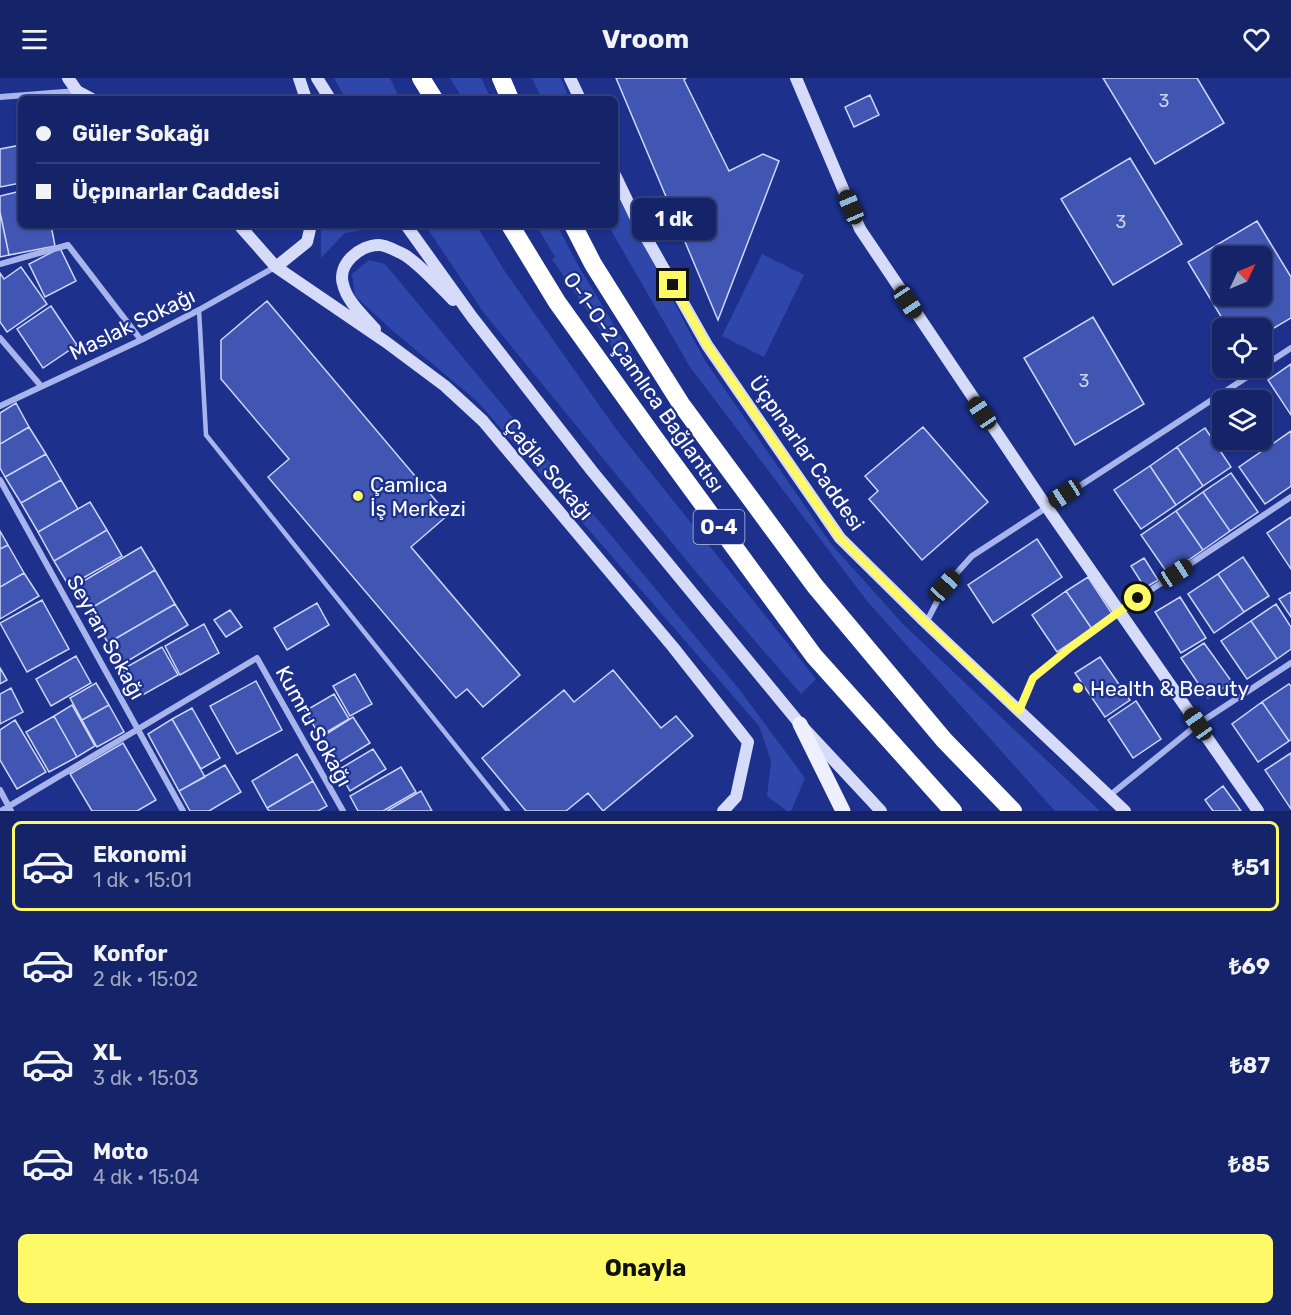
<!DOCTYPE html>
<html lang="tr">
<meta charset="utf-8">
<style>
body{margin:0;font-family:Rubik,sans-serif;background:#223071;color:#f1f3f6;height:100vh;display:flex;flex-direction:column;font-size:22px;white-space:nowrap}
*{box-sizing:border-box;margin:0}
p{font-size:20px;color:#9da4c0}
.icon{flex:none;width:33px;height:33px;fill:none;stroke:currentColor;stroke-width:2;stroke-linecap:round;stroke-linejoin:round}
.map{position:relative;height:733px;overflow:hidden}
.side{display:flex;flex-direction:column;background:#152469;flex:1}
.side>*{flex:none}
.hud{position:absolute;left:18px;top:18px;width:600px;height:132px;border-radius:9px;box-shadow:0 2px 4px #0004,0 0 0 2px #34417d;display:grid;align-content:center;height:132px;padding:0 18px;background:#152469}
.needle{width:39px;rotate:46deg}
.tools{position:absolute;left:1212px;top:168px;display:grid;gap:12px}
.tools a{display:grid;place-items:center;width:60px;height:60px;border-radius:9px;background:#152469;box-shadow:0 2px 4px #0004,0 0 0 2px #34417d;font-size:30px}
.end{position:absolute;width:27px;height:27px;margin:-14px;border:8px solid #fef966;background:#111;box-shadow:0 0 0 3px #111}
.from{border-radius:50%}
.bubble{position:absolute;height:42px;border-radius:9px;background:#152469;box-shadow:0 2px 4px #0004,0 0 0 2px #34417d;font-size:20px;font-weight:700;line-height:42px;text-align:center}
.car{position:absolute;width:18px;height:36px;margin:-18px -9px;border-radius:8px;box-shadow:0 0 4px 2px #0007;background:linear-gradient(#222 24%,#8ab4d8 0 40%,#222 0 76%,#8ab4d8 0 86%,#222 0)}
.hud b{display:flex;align-items:center;gap:21px;height:57px;font-size:22px}
.hud b+b{border-top:2px solid #34417d}
.hud i{width:15px;height:15px;background:#f1f3f6}
ul{padding:10px 0 0;list-style:none}
li{display:flex;align-items:center;gap:18px;height:90px;margin:0 12px 9px;padding:0 6px;border:3px solid transparent;border-radius:9px}
li div{flex:1}
li b{display:block;font-size:22px}
li em{font-style:normal;font-weight:700}
li.on{border-color:#fef966}
li>.icon{width:54px;height:54px;stroke-width:1.5}
.primary-button{display:flex;gap:12px;margin-top:auto;padding:12px 18px}
.primary-button a{flex:1;height:69px;border-radius:9px;background:#fef966;color:#111;font-size:24px;font-weight:700;line-height:69px;text-align:center}
header{display:flex;justify-content:space-between;align-items:center;height:78px;padding:0 18px;background:#152469;font-size:27px;font-weight:700}
.map>svg:first-child{display:block}
.green{fill:#2f47aa}
.building{fill:#4056b2;stroke:#ced6f9;stroke-width:1.5;fill-rule:evenodd}
.lines{fill:none;stroke-linecap:round;stroke-linejoin:round}
.lane{stroke:#a8b5ed;stroke-width:4.5}
.street{stroke:#a8b5ed;stroke-width:6}
.secondary{stroke:#d5dbf9;stroke-width:12}
.primary{stroke:#eef0ff;stroke-width:15}
.highway{stroke:#fff;stroke-width:18}
.route{stroke:#fef966;stroke-width:8}
.poi-dot{fill:#fef966;stroke:#1c308c;stroke-width:2}
.labels{text-anchor:middle;dominant-baseline:central;stroke-width:4.5;stroke-linejoin:round;paint-order:stroke}
.number-label{font-size:18px;fill:#cfd5ec}
.shield{fill:#1c308c;stroke:#bbc1dc;stroke-width:1.5}
.shield-label{font-size:20px;font-weight:bold;fill:#fff}
.street-label{font-size:21px;fill:#fff;stroke:#1c308c}
.poi-label{font-size:21px;fill:#fff;stroke:#1c308c;text-anchor:start}
</style>
<header><svg class="icon" aria-label="menu" viewBox="0 0 24 24"><path d="M4 6h16M4 12h16M4 18h16"/></svg>Vroom<svg class="icon" aria-label="heart" viewBox="0 0 24 24"><path d="M12 20l-8-8c-3-5 5-10 8-4 3-6 11-1 8 4z"/></svg></header>
<div class="map">
<svg width="1291" height="733" viewBox="0 0 1291 733">
<rect width="100%" height="100%" fill="#1c308c"/>
<path class="green" d="M334,0H390L400,21H346Z
M450,0H481L491,21H463Z
M532,0H561L569,21H542Z
M615,113L704,281L831,466L902,545L1100,733H1055L867,523L690,289L608,147H615Z
M321,147H375L377,150L345,155L321,180Z
M425,147H476L506,195L616,351L816,601L801,616L705,505L484,235Z
M536,147H557L579,189L636,283L627,291L552,181L555,179Z
M762,176L804,197L764,279L722,258Z
M369,182L385,186L739,611L805,700L791,733H787L767,718L771,683L759,648L478,324L392,252L355,218L352,196Z"/>
<path class="building" d="M616,0H686L684,2L729,93L763,76L779,83L718,242Z
M1103,0H1197L1224,45L1155,86Z
M870,17L879,37L854,49L845,29Z
M21,67V105L0,109V71Z
M1130,80L1182,166L1113,207L1061,121Z
M21,113V147H51L55,168L9,177L0,134V118Z
M0,134L9,177L0,179Z
M1257,143L1291,199V240L1262,257V250H1228L1188,184ZM1222,178H1262V218H1222Z
M60,170L76,203L45,219L29,186Z
M21,189L47,226L7,254L0,244V195L4,201Z
M267,223L448,437L411,469L520,597L483,629L467,611L456,620L268,399L289,381L221,301V262Z
M51,228L77,267L43,290L17,251Z
M1093,239L1144,326L1075,367L1024,280Z
M1291,286V337L1268,302Z
M16,325L29,349L0,366V335Z
M29,349L46,376L5,399L0,390V366Z
M923,349L988,424L922,482L869,421L878,413L865,398Z
M1205,350L1231,389L1203,408L1177,369Z
M1291,353V408L1265,426L1239,389Z
M1177,369L1203,408L1176,427L1150,388Z
M46,376L61,402L21,425L5,399Z
M1150,388L1176,427L1141,451L1114,412Z
M1231,395L1258,434L1230,453L1203,414Z
M61,402L78,431L38,454L21,425Z
M1203,414L1230,453L1203,472L1176,433Z
M90,424L107,452L54,483L38,454Z
M1176,433L1203,472L1168,496L1141,457Z
M1291,439V491L1267,455Z
M107,452L122,478L69,508L54,483Z
M0,453L8,467L0,471Z
M1037,461L1062,499L993,545L968,507Z
M8,467L24,495L0,509V471Z
M141,469L155,492L88,532L75,508Z
M1243,479L1269,518L1244,534L1218,496Z
M1144,480L1158,502L1145,510L1131,488Z
M155,492L175,526L108,565L88,532Z
M24,495L39,518L0,541V509Z
M1218,496L1244,534L1214,555L1188,516Z
M1088,499L1113,537L1092,551L1066,513Z
M1066,513L1092,551L1057,574L1032,537Z
M1291,514V539L1279,521Z
M1180,519L1206,560L1181,575L1155,534Z
M42,522L69,571L27,594L0,545Z
M317,525L329,547L287,572L274,550Z
M175,526L188,547L121,587L108,565Z
M1276,526L1291,549V571L1277,581L1251,543Z
M230,532L242,549L226,559L214,542Z
M1251,543L1277,581L1247,601L1221,563Z
M204,546L219,575L180,597L165,568Z
M1204,565L1232,604L1208,620L1181,580Z
M162,569L178,597L139,619L123,591Z
M76,578L91,605L51,628L36,601Z
M1100,579L1130,622L1105,639L1075,595Z
M0,590L7,602L0,606Z
M613,592L661,650L676,638L693,658L603,733L588,715L566,733H526L482,680L564,612L574,624Z
M355,596L372,626L350,638L333,608Z
M256,603L282,652L237,676L210,628Z
M96,605L109,627L82,642L70,620Z
M1289,606L1291,608V662L1289,663L1262,624Z
M11,610L23,634L0,646V616Z
M334,616L349,641L320,658L305,633Z
M1136,623L1161,661L1133,680L1108,642Z
M1262,624L1289,663L1258,684L1232,646Z
M72,627L95,668L77,679L54,638Z
M109,627L124,654L97,669L82,642Z
M192,630L220,680L201,691L172,641Z
M54,638L77,679L49,694L26,654Z
M353,639L370,665L336,686L320,660Z
M172,641L205,699L179,713L148,656Z
M15,642L46,694L17,711L0,682V652Z
M123,665L156,722L137,733H92L70,696Z
M373,671L386,691L350,713L338,692Z
M1291,675V731L1265,692Z
M297,676L313,703L267,730L252,703Z
M225,687L241,714L209,733H190L179,713Z
M401,689L416,714L383,733H358L350,718Z
M313,703L327,728L318,733H269L267,730Z
M1223,708L1241,733H1213L1205,722Z
M421,713L432,733H387Z"/>
<g class="lines">
<path class="lane" d="M199,232L206,357L508,733"/>
<path class="street" d="M0,19L77,13
M0,186L68,167L141,262
M0,260L41,308
M1262,289L1291,270
M0,328L141,262L199,232L275,189
M0,402L183,733
M926,545L945,508L972,478L1261,290
M1019,633L1033,600L1071,569L1119,533L1291,419
M0,712L11,733
M1109,718L1198,646L1291,585
M1,733L257,580L343,733"/>
<path class="secondary" d="M68,0L77,13L92,21
M299,0L306,21
M317,0L330,21
M570,0L580,21
M796,0L860,151L1046,428L1258,733
M615,97L639,147L707,267L840,460L926,545L1125,733
M239,147L276,189L386,264L445,308L483,343L673,569L748,664L736,719L723,733
M406,147L472,239L592,393L800,646L881,733
M276,189L307,164L311,147
M375,251C364,238 347,224 343,206C337,186 360,167 379,167C386,167 396,173 401,175C416,182 441,210 453,222"/>
<path class="primary" d="M800,646L843,733"/>
<path class="highway" d="M421,0L434,21
M501,0L510,21
M510,147L557,224L653,358L814,578L953,733
M573,147L593,186L681,326L815,508L944,662L1013,733"/>
</g>
<g class="lines">
<path class="route" d="M673,207L707,267L840,460L926,545L1019,633L1033,600L1071,569L1138,520"/>
</g>
<g class="poi-dot">
<circle cx="358" cy="418" r="6"/>
<circle cx="1078" cy="610" r="6"/>
</g>
<g class="labels">
<g class="number-label">
<text x="1164" y="23">3</text>
<text x="1121" y="144">3</text>
<text x="1084" y="303">3</text>
</g>
<rect class="shield" x="693.5" y="432" width="51" height="34" rx="4.5"/>
<g class="shield-label">
<text x="719" y="449">O-4</text>
</g>
<g class="street-label">
<text transform="translate(132 246) rotate(-26)">Maslak Sokağı</text>
<text transform="translate(644 304) rotate(55)">O-1-O-2 Çamlıca Bağlantısı</text>
<text transform="translate(807 375) rotate(55)">Üçpınarlar Caddesi</text>
<text transform="translate(549 391) rotate(50)">Çağla Sokağı</text>
<text transform="translate(106 559) rotate(61)">Seyran Sokağı</text>
<text transform="translate(314 648) rotate(61)">Kumru Sokağı</text>
</g>
<g class="poi-label">
<text x="370" y="406">Çamlıca<tspan x="370" dy="24">İş Merkezi</tspan></text>
<text x="1090" y="610">Health &amp; Beauty</text>
</g>
</g>
</svg>
<div class="tools">
<a><svg class="needle" viewBox="-14 -14 28 28"><path d="M0-13l5 13h-10z" fill="#e53935"/><path d="M0 13l5-13h-10z" fill="#9da4c0"/></svg></a>
<a><svg class="icon" aria-label="locate" viewBox="0 0 24 24"><circle cx="12" cy="12" r="6"/><path d="M12 2v4M12 18v4M2 12h4M18 12h4"/></svg></a>
<a><svg class="icon" aria-label="layers" viewBox="0 0 24 24"><path d="M12 4l9 5-9 5-9-5zM3 14l9 5 9-5"/></svg></a>
</div>
<i class="end from" style="left:1138px;top:520px"></i>
<i class="end" style="left:673px;top:207px"></i>
<div class="bubble" style="left:632px;top:120px;width:84px">1 dk</div>
<i class="car" style="left:851px;top:129px;rotate:337deg"></i>
<i class="car" style="left:908px;top:224px;rotate:146deg"></i>
<i class="car" style="left:982px;top:335px;rotate:326deg"></i>
<i class="car" style="left:1065px;top:416px;rotate:237deg"></i>
<i class="car" style="left:1176px;top:495px;rotate:57deg"></i>
<i class="car" style="left:945px;top:508px;rotate:42deg"></i>
<i class="car" style="left:1198px;top:646px;rotate:325deg"></i>
<div class="hud">
<b><i class="from"></i>Güler Sokağı</b>
<b><i></i>Üçpınarlar Caddesi</b>
</div>
</div>
<section class="side">
<ul>
<li class="on"><svg class="icon" aria-label="car" viewBox="0 0 24 24"><path d="M5 17H2v-5l4-1 3-4h7l3 4 3 1v5h-3M9 17h6M6 11h13"/><circle cx="7" cy="17" r="2"/><circle cx="17" cy="17" r="2"/></svg><div><b>Ekonomi</b><p>1 dk · 15:01</p></div><em>₺51</em></li>
<li><svg class="icon" aria-label="car" viewBox="0 0 24 24"><path d="M5 17H2v-5l4-1 3-4h7l3 4 3 1v5h-3M9 17h6M6 11h13"/><circle cx="7" cy="17" r="2"/><circle cx="17" cy="17" r="2"/></svg><div><b>Konfor</b><p>2 dk · 15:02</p></div><em>₺69</em></li>
<li><svg class="icon" aria-label="car" viewBox="0 0 24 24"><path d="M5 17H2v-5l4-1 3-4h7l3 4 3 1v5h-3M9 17h6M6 11h13"/><circle cx="7" cy="17" r="2"/><circle cx="17" cy="17" r="2"/></svg><div><b>XL</b><p>3 dk · 15:03</p></div><em>₺87</em></li>
<li><svg class="icon" aria-label="car" viewBox="0 0 24 24"><path d="M5 17H2v-5l4-1 3-4h7l3 4 3 1v5h-3M9 17h6M6 11h13"/><circle cx="7" cy="17" r="2"/><circle cx="17" cy="17" r="2"/></svg><div><b>Moto</b><p>4 dk · 15:04</p></div><em>₺85</em></li>
</ul>
<div class="primary-button"><a>Onayla</a></div>
</section>
